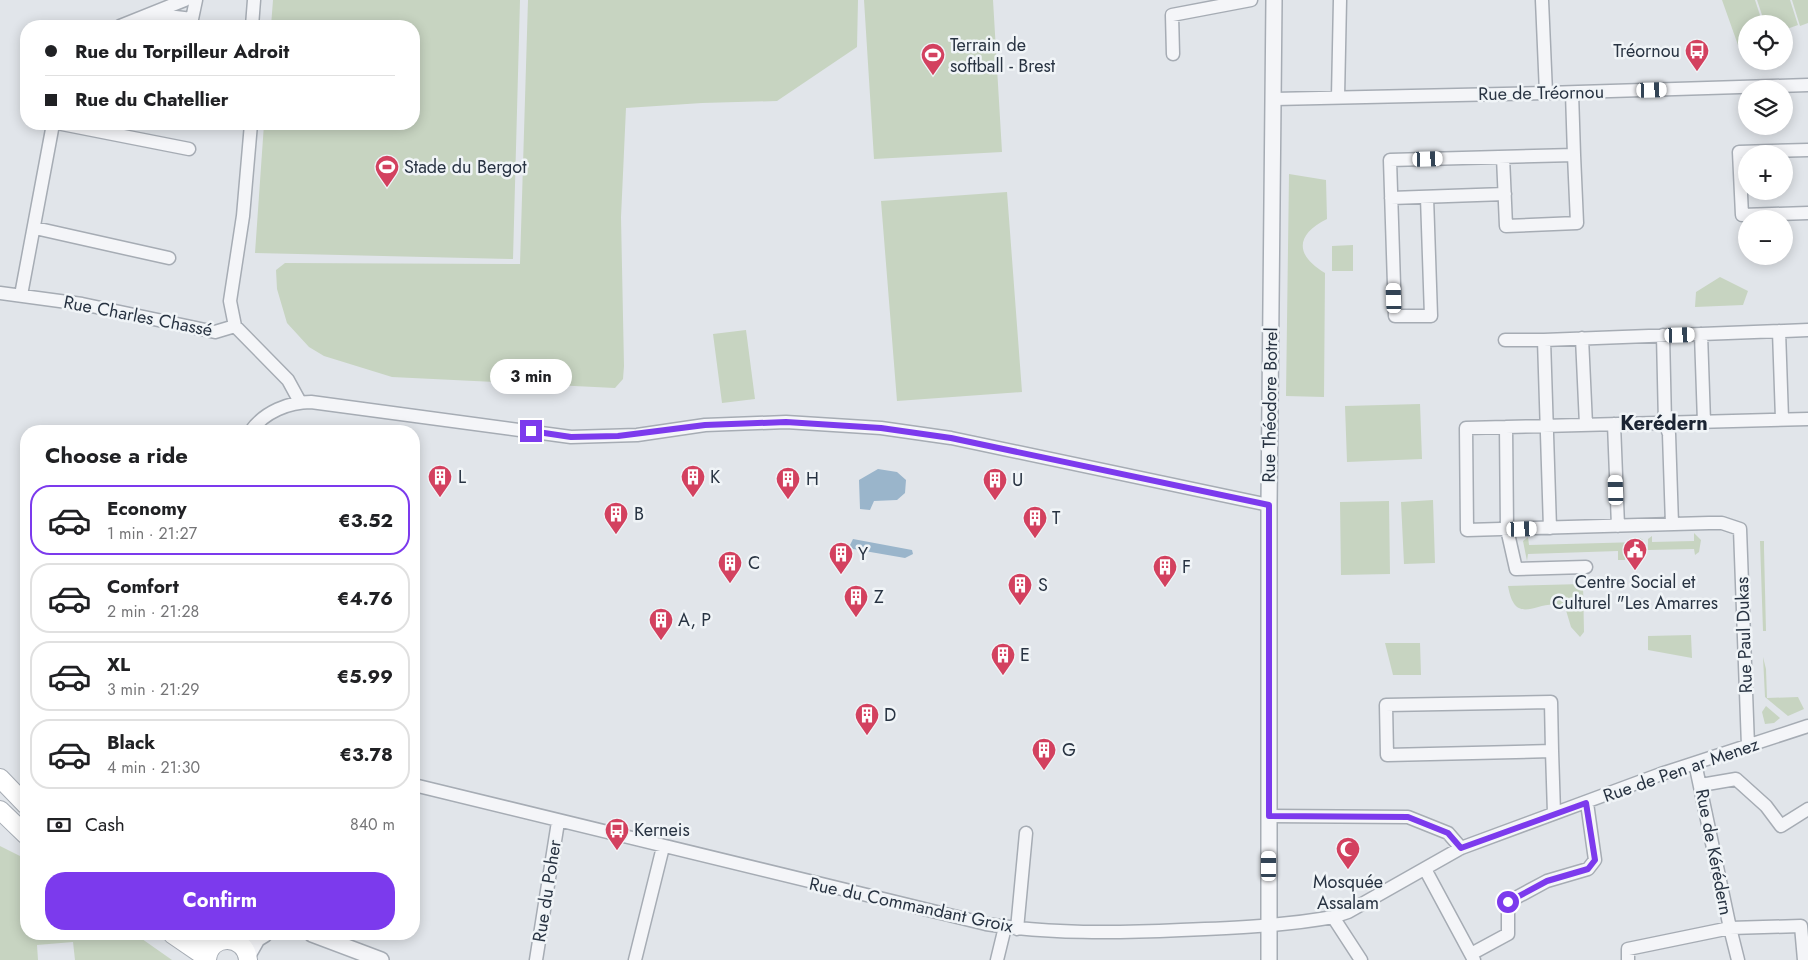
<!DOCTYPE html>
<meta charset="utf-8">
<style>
body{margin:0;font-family:Jost,sans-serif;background:#f2f2f2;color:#202124;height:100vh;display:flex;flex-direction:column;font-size:19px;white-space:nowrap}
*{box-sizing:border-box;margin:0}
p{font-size:16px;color:#757577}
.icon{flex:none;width:28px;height:28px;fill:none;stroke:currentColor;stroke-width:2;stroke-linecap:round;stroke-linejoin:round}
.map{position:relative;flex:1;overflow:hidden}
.sheet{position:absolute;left:20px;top:425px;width:400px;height:515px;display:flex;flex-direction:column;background:#fff;border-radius:20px;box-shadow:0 2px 12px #0003}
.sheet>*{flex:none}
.banner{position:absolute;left:20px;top:20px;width:400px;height:110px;border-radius:20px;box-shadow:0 2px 12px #0003;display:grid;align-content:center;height:110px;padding:0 25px;background:#fff}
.buttons{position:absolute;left:1738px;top:15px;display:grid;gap:10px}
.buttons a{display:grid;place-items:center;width:55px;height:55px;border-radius:50%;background:#fff;box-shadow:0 2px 12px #0003;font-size:25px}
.end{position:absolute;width:22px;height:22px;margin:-11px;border:6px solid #7c3aed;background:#fff;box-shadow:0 0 0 2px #fff}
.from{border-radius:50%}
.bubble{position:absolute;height:35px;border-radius:18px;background:#fff;box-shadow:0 2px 12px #0003;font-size:16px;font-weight:700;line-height:35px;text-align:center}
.car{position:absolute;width:15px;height:30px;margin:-15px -8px;border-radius:6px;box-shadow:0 0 4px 1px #0007;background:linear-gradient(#fff 24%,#345 0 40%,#fff 0 76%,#345 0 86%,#fff 0)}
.banner b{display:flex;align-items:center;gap:18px;height:48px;font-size:19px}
.banner b+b{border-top:1px solid #e0e0e0}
.banner i{width:12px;height:12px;background:#202124}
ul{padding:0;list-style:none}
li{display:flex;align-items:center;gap:15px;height:70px;margin:0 10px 8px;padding:0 15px;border:2px solid #e0e0e0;border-radius:20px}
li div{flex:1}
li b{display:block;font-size:19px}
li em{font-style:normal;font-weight:700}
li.on{border-color:#7c3aed}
li>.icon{width:45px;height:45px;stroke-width:1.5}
h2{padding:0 25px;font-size:22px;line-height:60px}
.pay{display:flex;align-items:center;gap:12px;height:55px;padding:0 25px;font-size:19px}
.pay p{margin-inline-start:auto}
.action{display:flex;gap:10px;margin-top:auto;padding:10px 25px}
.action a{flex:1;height:58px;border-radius:20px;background:#7c3aed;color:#fff;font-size:20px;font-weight:700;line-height:58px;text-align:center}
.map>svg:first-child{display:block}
.green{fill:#c7d4c1}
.water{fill:#9ab5cb}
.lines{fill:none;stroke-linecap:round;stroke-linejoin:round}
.minor-casing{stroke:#a6acb4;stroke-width:15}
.tertiary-casing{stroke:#a6acb4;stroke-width:18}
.secondary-casing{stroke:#a6acb4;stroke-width:20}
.minor{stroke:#f4f5f8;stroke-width:12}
.tertiary{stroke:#f4f5f8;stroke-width:15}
.secondary{stroke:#fff;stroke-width:18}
.route{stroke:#7c3aed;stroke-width:6}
.labels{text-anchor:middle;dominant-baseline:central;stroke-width:5;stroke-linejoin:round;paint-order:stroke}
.poi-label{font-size:18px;fill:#283342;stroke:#f0f4f7;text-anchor:start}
.street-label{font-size:18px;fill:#283342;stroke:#f0f4f7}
.quarter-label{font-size:20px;font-weight:bold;fill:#1b2433;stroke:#f0f4f7}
</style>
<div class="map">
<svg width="1808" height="960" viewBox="0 0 1808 960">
<rect width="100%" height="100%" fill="#e1e5ea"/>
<path class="green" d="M273,0H520L513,259L255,253L264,124H414V26H271Z
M528,0H858L857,47L777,101L702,103L626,108L621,217L624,366L623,379L615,388L392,377L324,356L309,347L287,323L277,289L276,270L285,263L520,264Z
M864,0H993L1002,152L874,159Z
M1722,0H1755L1763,24H1746V42L1738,45Z
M1757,0H1790L1798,25L1784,30V24H1765Z
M1792,0H1808V23L1800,26Z
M1289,174L1326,180L1327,219C1295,235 1295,255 1325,273L1324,397L1286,396Z
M1007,192L1022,392L897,401L881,201Z
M1353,245V271H1332V246Z
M1720,277L1748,291L1743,305L1695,307L1696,292Z
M746,330L755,399L722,403L713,334Z
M1420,404L1422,459L1347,462L1345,406Z
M1433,500L1435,563L1404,564L1401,502Z
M1389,501L1390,574L1341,575L1340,502Z
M1694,533L1701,540L1699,552L1695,555L1694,549L1648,550V539L1652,536V542L1694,541Z
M1528,537L1529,545L1640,542V538L1643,540V550L1625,551V560H1618V551L1528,554L1527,561L1523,541Z
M1760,541H1764V549L1766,631H1763Z
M1583,584L1584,632L1580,637L1571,627L1565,607C1540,595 1516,631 1508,586Z
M1691,635L1692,658L1648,650V636Z
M1385,643H1420L1421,675H1393Z
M1763,657L1766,669L1767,698L1798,697L1804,709L1788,716L1765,697Z
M1766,706L1780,718L1774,723L1765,724L1762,712Z
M0,846L26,859V934H135L172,960H75L73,942L37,945L38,960H0Z"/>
<path class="water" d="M878,469L897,472L906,480L905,493L897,500L874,501L870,510L860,509L859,480Z
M853,539L912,550L913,554L905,558L853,549L850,545Z"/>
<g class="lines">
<defs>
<path id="minor" d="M1542,0L1546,93
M151,14L192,19L196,0
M120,26L185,0
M252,26L254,0
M1173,54L1172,15L1251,0
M1338,97L1340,0
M1274,99L1546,93L1808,85
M62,124L189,149
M1808,150L1739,152L1742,215L1808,213
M1503,157L1506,226L1577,223L1574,155
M1427,197L1431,316H1395L1390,160L1574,155L1572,93
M1391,198L1505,194
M35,228L169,258
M0,293L82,304L215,332L235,326L288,380L300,402
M21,295L53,124
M235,326L230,301L243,216L251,124
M1779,331L1782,419
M1701,334L1704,422
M1663,335L1665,423L1669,434L1672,524
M1582,338L1586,425
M1505,340H1544
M1614,424L1618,526
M1506,427L1507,529L1516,569L1586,567
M251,431C264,412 289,402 311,402L571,437L637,435L705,425L786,422L881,428L951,438L1269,505
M1550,528L1544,340L1808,330
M1748,746L1740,529L1722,523H1709L1467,530L1466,428L1808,419
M1552,751L1551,702L1386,705L1387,755L1552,751L1554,813
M414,785L986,924C1050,934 1116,933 1181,930C1232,928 1283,926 1333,917L1348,912L1461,848L1661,774L1808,726
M1701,785L1736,779L1766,806L1781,826L1808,809
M1269,816L1408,817L1448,833L1461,848
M1425,869L1474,960
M1333,917L1361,960
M1017,929L1026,833
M1471,954L1508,934V902L1547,881L1588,869L1595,860L1587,803
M536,960L558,822
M635,960L663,847
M997,960L1005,927
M1628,960V949L1730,928L1695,763
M1738,960L1730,928L1801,926L1804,960"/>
<path id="tertiary" d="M312,934L381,960
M248,955L257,939L265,934
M1269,960V505L1274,0"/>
<path id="secondary" d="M0,778L26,805
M0,810L26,835
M172,934L207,958
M200,934L218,942
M207,960C209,933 246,934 248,960"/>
</defs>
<use href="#minor" class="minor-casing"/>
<use href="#tertiary" class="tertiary-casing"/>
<use href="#secondary" class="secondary-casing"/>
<use href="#minor" class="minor"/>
<use href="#tertiary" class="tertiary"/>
<use href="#secondary" class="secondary"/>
</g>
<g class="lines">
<path class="route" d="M531,431L571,437L618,436L705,425L786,422L881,428L951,438L1269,505V816L1408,817L1448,833L1461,848L1586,803L1595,860L1588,869L1547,881L1508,902"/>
</g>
<defs>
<symbol id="bus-pin" viewBox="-11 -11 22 30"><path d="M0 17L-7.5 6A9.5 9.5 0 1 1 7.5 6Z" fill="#d3415f" stroke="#f0f4f7"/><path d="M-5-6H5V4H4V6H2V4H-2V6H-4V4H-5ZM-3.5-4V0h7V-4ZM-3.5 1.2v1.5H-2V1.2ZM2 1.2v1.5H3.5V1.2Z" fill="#fff"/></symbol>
<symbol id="stadium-pin" viewBox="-11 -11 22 30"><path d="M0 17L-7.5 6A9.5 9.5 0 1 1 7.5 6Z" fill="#d3415f" stroke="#f0f4f7"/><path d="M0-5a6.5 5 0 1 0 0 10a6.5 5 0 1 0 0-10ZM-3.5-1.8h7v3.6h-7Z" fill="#fff"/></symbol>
<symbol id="building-pin" viewBox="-11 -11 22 30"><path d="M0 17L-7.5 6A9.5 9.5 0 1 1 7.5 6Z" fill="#d3415f" stroke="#f0f4f7"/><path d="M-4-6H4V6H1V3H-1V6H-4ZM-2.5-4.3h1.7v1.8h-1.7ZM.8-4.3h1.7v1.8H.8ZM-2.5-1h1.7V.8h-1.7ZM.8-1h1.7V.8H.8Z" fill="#fff"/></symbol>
<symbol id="civic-pin" viewBox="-11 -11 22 30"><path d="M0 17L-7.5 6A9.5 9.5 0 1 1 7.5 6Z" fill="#d3415f" stroke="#f0f4f7"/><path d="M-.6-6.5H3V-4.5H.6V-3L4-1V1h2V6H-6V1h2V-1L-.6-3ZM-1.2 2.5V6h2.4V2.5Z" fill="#fff"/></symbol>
<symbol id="mosque-pin" viewBox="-11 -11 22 30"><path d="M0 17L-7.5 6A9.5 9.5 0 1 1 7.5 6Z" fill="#d3415f" stroke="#f0f4f7"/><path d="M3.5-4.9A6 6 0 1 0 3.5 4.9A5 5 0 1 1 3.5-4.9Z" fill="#fff"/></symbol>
</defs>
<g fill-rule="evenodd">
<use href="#bus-pin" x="1683" y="37" width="28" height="38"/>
<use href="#stadium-pin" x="919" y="41" width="28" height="38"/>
<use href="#stadium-pin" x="373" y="153" width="28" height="38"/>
<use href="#building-pin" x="426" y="463" width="28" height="38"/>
<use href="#building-pin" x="679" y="463" width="28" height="38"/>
<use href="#building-pin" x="774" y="465" width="28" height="38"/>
<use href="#building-pin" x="981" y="466" width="28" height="38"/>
<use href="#building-pin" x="602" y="500" width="28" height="38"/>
<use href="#building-pin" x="1021" y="504" width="28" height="38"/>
<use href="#civic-pin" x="1621" y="536" width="28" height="38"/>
<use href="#building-pin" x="827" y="540" width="28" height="38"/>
<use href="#building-pin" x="716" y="549" width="28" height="38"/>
<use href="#building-pin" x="1151" y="553" width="28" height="38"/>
<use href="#building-pin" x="1006" y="571" width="28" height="38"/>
<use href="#building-pin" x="842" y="583" width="28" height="38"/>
<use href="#building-pin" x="647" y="606" width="28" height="38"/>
<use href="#building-pin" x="989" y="641" width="28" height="38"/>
<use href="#building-pin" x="853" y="701" width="28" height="38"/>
<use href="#building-pin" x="1030" y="736" width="28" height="38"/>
<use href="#bus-pin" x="603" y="816" width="28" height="38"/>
<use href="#mosque-pin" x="1334" y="835" width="28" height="38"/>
</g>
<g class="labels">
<g class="poi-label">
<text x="950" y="45">Terrain de<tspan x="950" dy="21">softball - Brest</tspan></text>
<text x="1680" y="51" text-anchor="end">Tréornou</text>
<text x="404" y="167">Stade du Bergot</text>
<text x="458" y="477">L</text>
<text x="710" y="477">K</text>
<text x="806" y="479">H</text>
<text x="1012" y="480">U</text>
<text x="634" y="514">B</text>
<text x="1052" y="518">T</text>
<text x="858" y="554">Y</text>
<text x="748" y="563">C</text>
<text x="1182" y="567">F</text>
<text x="1635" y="582" text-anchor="middle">Centre Social et<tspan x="1635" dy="21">Culturel "Les Amarres</tspan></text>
<text x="1038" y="585">S</text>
<text x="874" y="597">Z</text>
<text x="678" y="620">A, P</text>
<text x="1020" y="655">E</text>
<text x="884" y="715">D</text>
<text x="1062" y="750">G</text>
<text x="634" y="830">Kerneis</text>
<text x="1348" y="882" text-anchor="middle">Mosquée<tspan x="1348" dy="21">Assalam</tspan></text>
</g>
<g class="street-label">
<text transform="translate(1541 93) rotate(-1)">Rue de Tréornou</text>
<text transform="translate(138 316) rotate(11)">Rue Charles Chassé</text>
<text transform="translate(1270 405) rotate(-89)">Rue Théodore Botrel</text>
<text transform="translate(1744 635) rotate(-92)">Rue Paul Dukas</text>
<text transform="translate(1681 770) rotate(-19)">Rue de Pen ar Menez</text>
<text transform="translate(1714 852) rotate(79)">Rue de Kérédern</text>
<text transform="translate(547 891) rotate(-81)">Rue du Poher</text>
<text transform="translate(911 905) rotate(12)">Rue du Commandant Groix</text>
</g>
<g class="quarter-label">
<text x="1664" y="423">Kerédern</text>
</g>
</g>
</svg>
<div class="buttons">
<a><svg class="icon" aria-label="locate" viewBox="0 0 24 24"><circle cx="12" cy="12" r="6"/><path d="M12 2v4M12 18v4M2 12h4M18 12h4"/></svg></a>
<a><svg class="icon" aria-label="layers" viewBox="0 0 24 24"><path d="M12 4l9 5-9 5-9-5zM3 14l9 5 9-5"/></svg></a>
<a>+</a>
<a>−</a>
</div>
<i class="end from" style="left:1508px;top:902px"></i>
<i class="end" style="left:531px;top:431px"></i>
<div class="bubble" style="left:490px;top:359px;width:82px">3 min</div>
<i class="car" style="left:1652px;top:90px;rotate:88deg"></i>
<i class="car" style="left:1428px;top:159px;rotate:88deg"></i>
<i class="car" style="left:1394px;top:298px;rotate:358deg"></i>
<i class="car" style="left:1680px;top:335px;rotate:88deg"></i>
<i class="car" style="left:1616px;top:490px;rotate:358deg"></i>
<i class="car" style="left:1522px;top:529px;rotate:88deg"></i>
<i class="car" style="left:1269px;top:866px;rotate:0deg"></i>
<div class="banner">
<b><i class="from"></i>Rue du Torpilleur Adroit</b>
<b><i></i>Rue du Chatellier</b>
</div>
<section class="sheet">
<h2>Choose a ride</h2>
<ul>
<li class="on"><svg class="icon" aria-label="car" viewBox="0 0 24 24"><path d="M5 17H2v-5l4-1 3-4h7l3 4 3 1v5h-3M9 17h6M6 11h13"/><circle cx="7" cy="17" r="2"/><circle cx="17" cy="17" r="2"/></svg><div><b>Economy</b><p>1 min · 21:27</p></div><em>€3.52</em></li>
<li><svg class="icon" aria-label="car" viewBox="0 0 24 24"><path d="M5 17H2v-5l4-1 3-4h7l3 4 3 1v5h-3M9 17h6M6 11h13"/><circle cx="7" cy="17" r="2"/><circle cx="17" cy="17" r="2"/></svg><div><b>Comfort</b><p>2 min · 21:28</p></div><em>€4.76</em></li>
<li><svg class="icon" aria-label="car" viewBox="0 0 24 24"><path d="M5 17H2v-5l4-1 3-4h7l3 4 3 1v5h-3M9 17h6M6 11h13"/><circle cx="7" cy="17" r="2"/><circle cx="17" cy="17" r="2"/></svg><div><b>XL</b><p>3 min · 21:29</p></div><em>€5.99</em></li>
<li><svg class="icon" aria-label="car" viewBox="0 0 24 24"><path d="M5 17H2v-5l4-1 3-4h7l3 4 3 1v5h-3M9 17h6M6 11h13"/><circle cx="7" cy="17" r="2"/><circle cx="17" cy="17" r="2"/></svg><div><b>Black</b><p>4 min · 21:30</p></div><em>€3.78</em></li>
</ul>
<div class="pay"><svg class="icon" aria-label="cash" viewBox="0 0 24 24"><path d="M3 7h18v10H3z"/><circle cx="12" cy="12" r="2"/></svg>Cash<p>840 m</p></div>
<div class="action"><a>Confirm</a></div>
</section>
</div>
